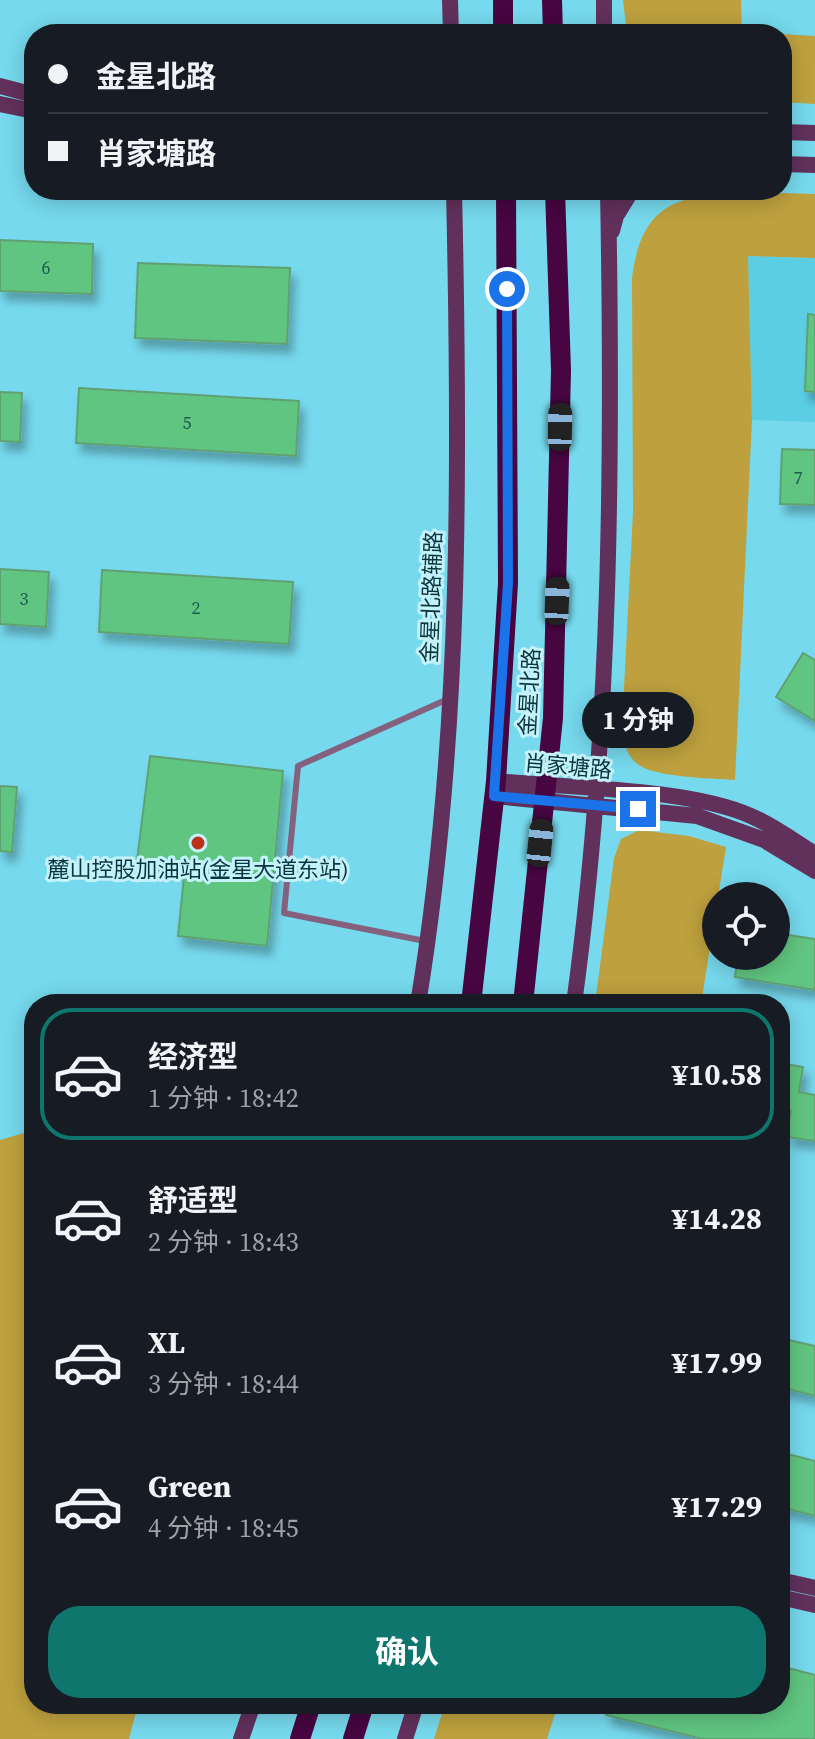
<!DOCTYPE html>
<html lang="zh">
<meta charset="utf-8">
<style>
body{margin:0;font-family:"Source Serif 4","Noto Sans SC",serif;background:#20242c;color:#f1f3f6;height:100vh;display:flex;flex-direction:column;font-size:30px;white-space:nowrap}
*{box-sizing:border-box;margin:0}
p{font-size:26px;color:#9ea1a6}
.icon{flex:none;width:44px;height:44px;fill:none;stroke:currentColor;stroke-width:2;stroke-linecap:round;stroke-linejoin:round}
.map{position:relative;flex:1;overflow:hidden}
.side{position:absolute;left:24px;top:994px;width:766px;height:720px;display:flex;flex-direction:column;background:#171b24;border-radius:32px;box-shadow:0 4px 20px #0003}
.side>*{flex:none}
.hud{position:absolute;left:24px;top:24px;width:768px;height:176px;border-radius:32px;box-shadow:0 4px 20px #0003;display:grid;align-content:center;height:176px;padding:0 24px;background:#171b24}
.controls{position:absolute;left:702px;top:882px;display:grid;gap:16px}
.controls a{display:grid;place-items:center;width:88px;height:88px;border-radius:50%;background:#171b24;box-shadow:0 4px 20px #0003;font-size:40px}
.end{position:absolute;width:36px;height:36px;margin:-18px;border:10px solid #1a73e8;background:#fff;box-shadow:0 0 0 4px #fff}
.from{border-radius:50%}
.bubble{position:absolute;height:56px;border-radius:28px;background:#171b24;box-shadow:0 4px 20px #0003;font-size:26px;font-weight:700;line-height:56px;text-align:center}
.car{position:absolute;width:24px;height:48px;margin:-24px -12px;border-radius:10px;box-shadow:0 0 6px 2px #0007;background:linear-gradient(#222 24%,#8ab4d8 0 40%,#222 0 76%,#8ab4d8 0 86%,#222 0)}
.hud b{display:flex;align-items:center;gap:28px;height:76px;font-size:30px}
.hud b+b{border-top:2px solid #363941}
.hud i{width:20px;height:20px;background:#f1f3f6}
ul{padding:14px 0 0;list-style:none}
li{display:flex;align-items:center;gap:24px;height:132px;margin:0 16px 12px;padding:0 8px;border:4px solid transparent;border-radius:32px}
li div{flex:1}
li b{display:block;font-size:30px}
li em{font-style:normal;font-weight:700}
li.selected{border-color:#0f766e}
li>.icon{width:72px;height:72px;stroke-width:1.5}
.action{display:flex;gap:16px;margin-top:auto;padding:16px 24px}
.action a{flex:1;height:92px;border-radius:32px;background:#0f766e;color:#fff;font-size:32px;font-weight:700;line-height:92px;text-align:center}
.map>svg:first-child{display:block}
.built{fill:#5ccee3}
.green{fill:#bea13e}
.building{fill:#60c580;stroke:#60a173;stroke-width:2;filter:url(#shadow)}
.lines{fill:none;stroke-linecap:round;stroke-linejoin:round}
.lane{stroke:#84617f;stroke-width:6}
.secondary{stroke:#61305b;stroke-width:16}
.primary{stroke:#470541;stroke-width:20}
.route{stroke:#1a73e8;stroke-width:10}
.poi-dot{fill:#bc3119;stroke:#c4f2fb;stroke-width:3}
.labels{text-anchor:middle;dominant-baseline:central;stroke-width:6;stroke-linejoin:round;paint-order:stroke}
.number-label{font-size:18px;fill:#1f5a4e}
.street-label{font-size:22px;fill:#09363e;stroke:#c4f2fb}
.poi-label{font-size:22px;fill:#09363e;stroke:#c4f2fb}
</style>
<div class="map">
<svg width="815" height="1739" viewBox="0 0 815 1739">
<defs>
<filter id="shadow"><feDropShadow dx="5" dy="9" stdDeviation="4" flood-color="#0004"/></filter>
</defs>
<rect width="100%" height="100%" fill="#76d9ed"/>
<path class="built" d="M748,256L815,258V422L752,420Z"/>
<path class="green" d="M623,0H741L742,32L779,34H627Z
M782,34L815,36V104L782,102Z
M748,192L815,194V258L748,256L752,420L735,780C712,778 650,778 635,762C625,752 624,740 622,727L633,512L632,278C642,201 679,195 748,192Z
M639,830L689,836L726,847L701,1004H595L614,858L621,839Z
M34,1130V1704H138L129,1739H0V1140Z
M445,1704H558L547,1739H434Z"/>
<path class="building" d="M0,240L93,244L92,294L0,291Z
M138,263L290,268L287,344L135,338Z
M808,314L815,315V392L805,391Z
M79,388L299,401L296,456L76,443Z
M0,392L22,393L20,442L0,441Z
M782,449L815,450V505L780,504Z
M0,569L49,572L46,627L0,624Z
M102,570L293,582L289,644L99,632Z
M803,653L815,660V721L776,697Z
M150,756L283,771L267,946L178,936L185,867L137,861Z
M0,786L17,787L12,852L0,851Z
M776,933L815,939V990L735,977L738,956H776Z
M780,1063L803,1067L799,1092L815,1095V1141L787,1137L791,1110L780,1108Z
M780,1338L815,1346V1396L780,1387Z
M780,1452L815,1461V1516L780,1507Z
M780,1666L815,1675V1739H703L606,1715L609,1704H780Z"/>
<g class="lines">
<path class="lane" d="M425,941L284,913L298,766L448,699"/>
<path class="secondary" d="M450,0L451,34
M604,0V34
M0,86L34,95
M0,104L34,111
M782,132L815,133
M782,164L815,165
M612,231L616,216L632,190
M496,781C567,788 689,788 751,816C774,826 794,841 815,854
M494,796L697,816L764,840L815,871
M418,1004C462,737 460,460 454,190
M574,1004C611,733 613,463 608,190
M780,1580L815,1588
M780,1597L815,1605
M241,1739L253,1704
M405,1739L416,1704"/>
<path class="primary" d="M503,0V34
M552,0L553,34
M471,1004L496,781L508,583L506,190
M523,1004L553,718L561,370L555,190
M300,1739L311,1704
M353,1739L364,1704"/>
</g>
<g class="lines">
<path class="route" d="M507,289L508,583L494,796L638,809"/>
</g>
<circle class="poi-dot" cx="198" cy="843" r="8"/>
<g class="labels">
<g class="number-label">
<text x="46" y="267">6</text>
<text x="187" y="422">5</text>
<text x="798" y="477">7</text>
<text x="24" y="598">3</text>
<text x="196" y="607">2</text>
</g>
<g class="street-label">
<text transform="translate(431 597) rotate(-88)">金星北路辅路</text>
<text transform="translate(529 692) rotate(-87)">金星北路</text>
<text transform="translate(568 766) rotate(5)">肖家塘路</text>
</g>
<g class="poi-label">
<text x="198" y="869">麓山控股加油站(金星大道东站)</text>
</g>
</g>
</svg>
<div class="controls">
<a><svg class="icon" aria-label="locate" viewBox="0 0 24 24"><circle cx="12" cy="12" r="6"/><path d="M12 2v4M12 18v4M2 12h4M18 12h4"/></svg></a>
</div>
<i class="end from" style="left:507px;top:289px"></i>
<i class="end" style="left:638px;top:809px"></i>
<div class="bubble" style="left:582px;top:692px;width:112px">1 分钟</div>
<i class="car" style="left:560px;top:427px;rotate:1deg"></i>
<i class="car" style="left:557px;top:601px;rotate:2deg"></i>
<i class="car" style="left:540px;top:843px;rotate:6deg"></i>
<div class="hud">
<b><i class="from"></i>金星北路</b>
<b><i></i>肖家塘路</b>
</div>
<section class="side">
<ul>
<li class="selected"><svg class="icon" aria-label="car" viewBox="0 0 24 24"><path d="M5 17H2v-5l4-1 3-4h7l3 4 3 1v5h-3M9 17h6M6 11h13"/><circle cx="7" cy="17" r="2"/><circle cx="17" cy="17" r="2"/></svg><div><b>经济型</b><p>1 分钟 · 18:42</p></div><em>¥10.58</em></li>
<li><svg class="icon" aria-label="car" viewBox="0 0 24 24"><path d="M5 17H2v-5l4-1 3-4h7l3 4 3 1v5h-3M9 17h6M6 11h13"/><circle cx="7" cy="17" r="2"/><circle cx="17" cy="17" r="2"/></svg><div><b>舒适型</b><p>2 分钟 · 18:43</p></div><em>¥14.28</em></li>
<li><svg class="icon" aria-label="car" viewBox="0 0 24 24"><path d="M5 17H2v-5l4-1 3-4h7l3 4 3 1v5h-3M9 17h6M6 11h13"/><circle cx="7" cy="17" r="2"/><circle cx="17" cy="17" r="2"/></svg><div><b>XL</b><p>3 分钟 · 18:44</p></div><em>¥17.99</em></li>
<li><svg class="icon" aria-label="car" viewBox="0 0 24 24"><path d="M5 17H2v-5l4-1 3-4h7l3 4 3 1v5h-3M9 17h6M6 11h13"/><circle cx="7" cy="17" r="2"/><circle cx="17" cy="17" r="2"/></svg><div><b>Green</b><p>4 分钟 · 18:45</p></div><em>¥17.29</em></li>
</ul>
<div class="action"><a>确认</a></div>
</section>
</div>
